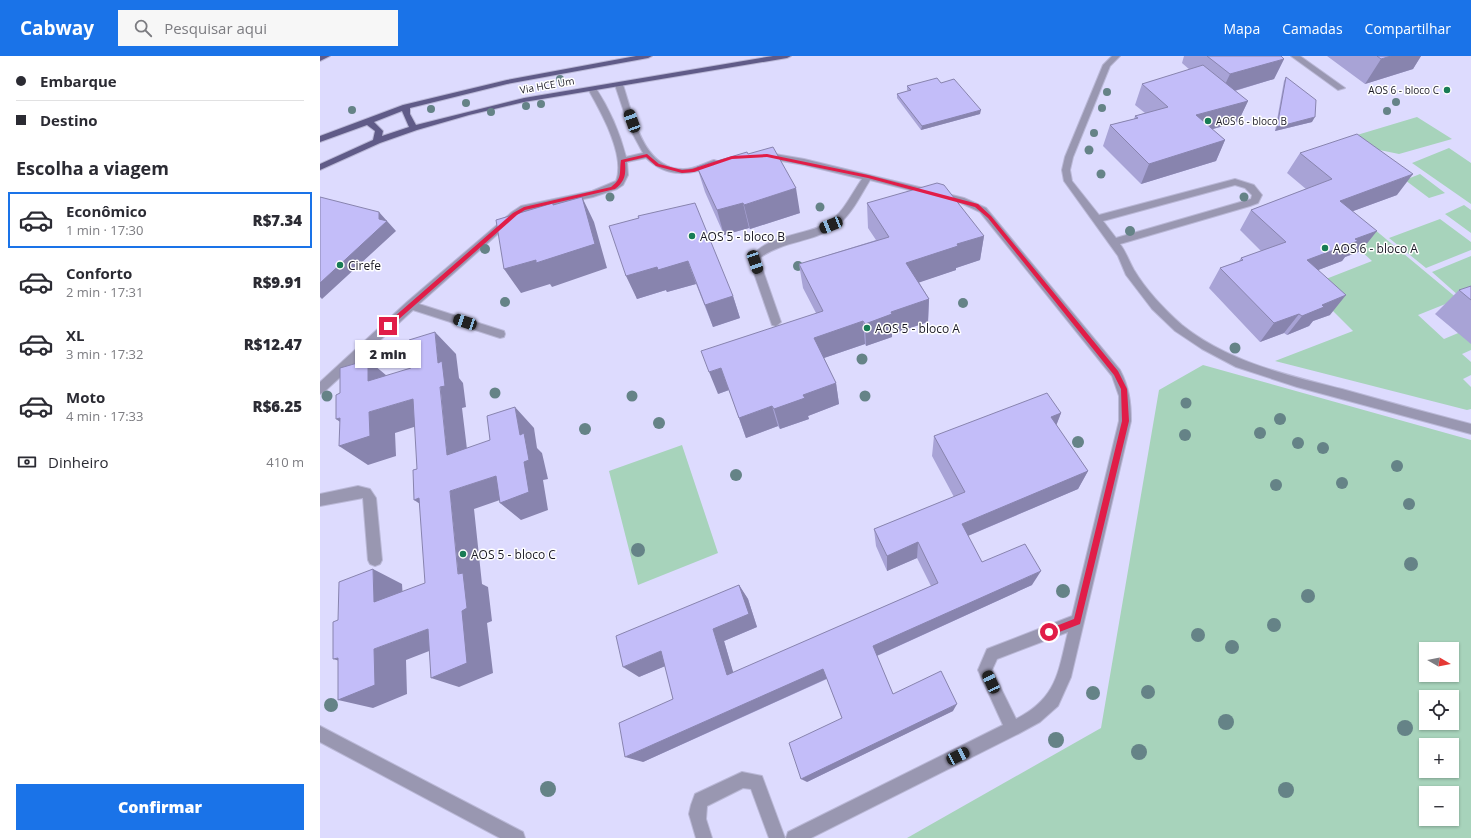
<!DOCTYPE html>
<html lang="pt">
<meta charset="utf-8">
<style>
body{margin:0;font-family:"Open Sans",sans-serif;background:#f7f7f7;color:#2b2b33;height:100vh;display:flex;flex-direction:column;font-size:15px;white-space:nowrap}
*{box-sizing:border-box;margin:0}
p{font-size:13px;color:#7c7c81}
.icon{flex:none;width:22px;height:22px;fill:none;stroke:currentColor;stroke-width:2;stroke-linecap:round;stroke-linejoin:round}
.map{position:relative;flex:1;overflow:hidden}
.drawer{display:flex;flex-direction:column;background:#fff;width:320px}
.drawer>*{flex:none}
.banner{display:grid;align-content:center;height:88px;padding:0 16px;background:#fff}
.needle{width:26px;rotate:99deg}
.buttons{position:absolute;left:1099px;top:586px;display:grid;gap:8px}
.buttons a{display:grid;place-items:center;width:40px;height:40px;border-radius:0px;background:#fff;box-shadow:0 1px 3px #0004;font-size:20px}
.end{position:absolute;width:18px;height:18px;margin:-9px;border:5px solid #e11d48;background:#fff;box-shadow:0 0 0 2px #fff}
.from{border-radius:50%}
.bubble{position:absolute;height:28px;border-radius:0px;background:#fff;box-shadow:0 1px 3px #0004;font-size:13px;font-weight:800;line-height:28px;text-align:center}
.car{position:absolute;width:12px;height:24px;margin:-12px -6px;border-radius:5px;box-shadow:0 0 3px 1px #0007;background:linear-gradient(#222 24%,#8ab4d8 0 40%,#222 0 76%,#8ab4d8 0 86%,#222 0)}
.banner b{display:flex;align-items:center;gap:14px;height:38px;font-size:15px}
.banner b+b{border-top:1px solid #e1e1e2}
.banner i{width:10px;height:10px;background:#2b2b33}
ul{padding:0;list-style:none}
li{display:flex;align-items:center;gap:12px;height:56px;margin:0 8px 6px;padding:0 8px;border:2px solid transparent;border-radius:0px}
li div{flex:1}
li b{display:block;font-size:15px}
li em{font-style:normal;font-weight:800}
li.selected{border-color:#1a73e8}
li>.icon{width:36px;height:36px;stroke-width:1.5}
h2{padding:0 16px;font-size:18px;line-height:48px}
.pay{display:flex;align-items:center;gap:10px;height:44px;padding:0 16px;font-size:15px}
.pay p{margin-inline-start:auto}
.cta{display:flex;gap:8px;margin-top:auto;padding:8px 16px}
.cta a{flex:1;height:46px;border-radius:0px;background:#1a73e8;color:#fff;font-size:16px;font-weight:800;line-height:46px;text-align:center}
header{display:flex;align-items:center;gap:24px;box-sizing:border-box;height:56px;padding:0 20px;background:#1a73e8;color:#fff}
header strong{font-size:19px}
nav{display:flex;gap:22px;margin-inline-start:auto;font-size:14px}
.search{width:280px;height:36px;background:#f7f7f7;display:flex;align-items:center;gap:10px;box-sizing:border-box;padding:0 14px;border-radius:0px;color:#7c7c81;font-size:15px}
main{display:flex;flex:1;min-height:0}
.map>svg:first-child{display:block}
.green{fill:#a7d3bb;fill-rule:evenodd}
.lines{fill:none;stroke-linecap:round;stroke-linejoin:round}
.minor-casing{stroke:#bab8d7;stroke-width:2}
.major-casing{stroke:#bab8d7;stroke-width:2}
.minor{fill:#9997b1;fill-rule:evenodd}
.major{fill:#605b88;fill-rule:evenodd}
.tree{fill:#658387}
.wall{fill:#a8a3d6}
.shaded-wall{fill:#8884ae}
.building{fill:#c3bdf9;stroke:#8884ae}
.route{fill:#e11d48}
.poi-dot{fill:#197c55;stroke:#fff;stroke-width:1.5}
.labels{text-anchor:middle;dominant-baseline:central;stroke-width:3;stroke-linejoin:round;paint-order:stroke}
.far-street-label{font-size:10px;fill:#1a1925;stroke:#fff}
.far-poi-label{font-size:10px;fill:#1a1925;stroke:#fff;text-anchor:end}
.poi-label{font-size:12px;fill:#1a1925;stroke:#fff;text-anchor:start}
</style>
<header>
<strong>Cabway</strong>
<div class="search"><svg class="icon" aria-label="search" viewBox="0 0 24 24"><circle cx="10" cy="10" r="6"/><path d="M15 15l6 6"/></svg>Pesquisar aqui</div>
<nav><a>Mapa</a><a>Camadas</a><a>Compartilhar</a></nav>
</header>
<main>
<section class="drawer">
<div class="banner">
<b><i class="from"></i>Embarque</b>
<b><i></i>Destino</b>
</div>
<h2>Escolha a viagem</h2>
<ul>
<li class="selected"><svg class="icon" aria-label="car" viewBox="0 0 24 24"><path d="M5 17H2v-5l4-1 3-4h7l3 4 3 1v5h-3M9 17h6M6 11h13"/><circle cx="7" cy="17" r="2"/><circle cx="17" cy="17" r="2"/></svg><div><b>Econômico</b><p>1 min · 17:30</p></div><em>R$7.34</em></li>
<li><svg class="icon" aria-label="car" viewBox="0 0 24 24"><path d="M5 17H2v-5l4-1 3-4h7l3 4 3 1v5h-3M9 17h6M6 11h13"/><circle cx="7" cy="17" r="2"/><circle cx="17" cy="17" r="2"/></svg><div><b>Conforto</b><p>2 min · 17:31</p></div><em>R$9.91</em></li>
<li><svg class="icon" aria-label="car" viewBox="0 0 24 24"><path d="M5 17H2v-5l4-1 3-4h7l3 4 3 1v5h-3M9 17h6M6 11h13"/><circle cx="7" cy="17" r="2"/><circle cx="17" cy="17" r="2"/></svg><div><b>XL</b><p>3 min · 17:32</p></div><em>R$12.47</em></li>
<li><svg class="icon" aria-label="car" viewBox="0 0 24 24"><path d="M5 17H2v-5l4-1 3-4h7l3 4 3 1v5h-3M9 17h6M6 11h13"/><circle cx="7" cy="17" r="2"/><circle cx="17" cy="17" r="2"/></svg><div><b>Moto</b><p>4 min · 17:33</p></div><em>R$6.25</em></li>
</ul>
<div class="pay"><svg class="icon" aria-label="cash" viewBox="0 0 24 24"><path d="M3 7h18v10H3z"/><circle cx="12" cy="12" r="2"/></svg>Dinheiro<p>410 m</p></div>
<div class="cta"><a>Confirmar</a></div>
</section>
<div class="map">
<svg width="1151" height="782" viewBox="0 0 1151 782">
<rect width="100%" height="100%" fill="#dddbfe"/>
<path class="green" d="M1097,61L1132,83L1079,98L1035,89L1037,79Z
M1129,92L1151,107V148L1092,107Z
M1100,118L1125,137L1109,142L1085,124Z
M1144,149L1151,154V177L1125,158Z
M1042,163L1138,243L1098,259L1124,283L1143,275L1151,282V294L1142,298L1151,306V319L1143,323L1151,331V353L1147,354L955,305L1033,275L988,230L1052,205L1016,172Z
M1120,163L1151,186V194L1106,212L1069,182Z
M1151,200V234L1139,240L1112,216Z
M883,309L1151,384V782H587L781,672L839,334ZM1106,593H1132V619H1106ZM1106,641H1132V667H1106ZM1106,689H1132V715H1106ZM1106,737H1132V763H1106Z
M362,389L398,497L318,529L289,415Z"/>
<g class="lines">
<defs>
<path id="minor" d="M792,0H800L790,10L753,101L750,114L752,125L779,159L915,123L934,129L942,139L938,147L930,150L800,188C806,196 809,205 814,214C826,234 845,254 862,269C908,306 967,319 1022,333C1065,345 1108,357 1151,368V378L977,331L916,311L882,293L855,275L832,253L806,219L798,200L744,125L742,114L745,101L783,9ZM915,129L925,132L932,139L931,143L796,182L783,165Z
M971,0H980L1025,32L1018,34Z
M296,27L303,29C313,59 323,114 364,113C375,113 384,107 394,104L397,105V109C371,119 348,123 326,102L307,106L308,119L303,129L297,133L273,141L207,155L198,160L99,248L184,275L185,278L184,281L180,282L93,254L4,336L0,338V326L87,246L192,156L201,150L272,135L296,125C306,100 281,56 268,33L275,31C289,52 300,77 306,101L323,97L309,71L295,29Z
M443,96L484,103L644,142L666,152L800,314C809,331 811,346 811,365L751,621L738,650L720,666L698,678L491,782H466L468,776L683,669L658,614L667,593L752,560L799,365V340L792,320L660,156L641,147L550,124C540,140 531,160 515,171C493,186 464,185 441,201L440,206L461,266L456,270L452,269L430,206C438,179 488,180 509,166C524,156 532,137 542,123L484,109L440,101V97ZM748,576C738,617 737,642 696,663L672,614L677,603Z
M38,430L50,433L56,442L62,504L60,508L55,510L50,508L48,504L43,442L0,450V438Z
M0,670L203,776L205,782H180L0,686Z
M422,716L442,720L465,782H449L431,733L423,732L387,750L386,763L392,782H376L369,758L371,749L375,738Z"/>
<path id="major" d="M0,0H10L0,5Z
M316,0H332L328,2L187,28L90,52V58L96,69L204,42L453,0H471L467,2L204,46L149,59L97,74L60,87L0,114V108L53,84L55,75L47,69L0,86V80L83,49L187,24ZM82,55L89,71L62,80L63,75L54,66Z"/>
</defs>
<use href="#minor" class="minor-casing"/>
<use href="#major" class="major-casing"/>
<use href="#minor" class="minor"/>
<use href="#major" class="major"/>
</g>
<g class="tree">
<circle cx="240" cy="23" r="4"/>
<circle cx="787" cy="36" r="4"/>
<circle cx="1076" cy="46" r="4"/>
<circle cx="146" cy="47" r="4"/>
<circle cx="221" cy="48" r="4"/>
<circle cx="206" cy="50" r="4"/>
<circle cx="782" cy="52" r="4"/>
<circle cx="111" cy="53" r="4"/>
<circle cx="32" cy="54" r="4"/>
<circle cx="1067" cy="55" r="4"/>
<circle cx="171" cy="56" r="4"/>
<circle cx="774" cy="77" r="4"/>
<circle cx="769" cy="94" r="4.5"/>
<circle cx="781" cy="118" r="4.5"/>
<circle cx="290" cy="141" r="4.5"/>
<circle cx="924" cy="141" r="4.5"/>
<circle cx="500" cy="151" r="4.5"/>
<circle cx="810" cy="175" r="5"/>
<circle cx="165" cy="193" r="5"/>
<circle cx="478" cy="210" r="5"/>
<circle cx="185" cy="246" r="5"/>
<circle cx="643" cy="247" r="5"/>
<circle cx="915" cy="292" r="5.5"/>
<circle cx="542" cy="303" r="5.5"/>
<circle cx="175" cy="337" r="5.5"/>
<circle cx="7" cy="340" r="5.5"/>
<circle cx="312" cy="340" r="5.5"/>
<circle cx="545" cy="340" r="5.5"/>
<circle cx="866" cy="347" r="5.5"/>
<circle cx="960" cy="363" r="6"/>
<circle cx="339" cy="367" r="6"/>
<circle cx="265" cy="373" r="6"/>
<circle cx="940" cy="377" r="6"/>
<circle cx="865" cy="379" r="6"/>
<circle cx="758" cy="386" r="6"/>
<circle cx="978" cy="387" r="6"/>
<circle cx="1003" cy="392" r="6"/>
<circle cx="1077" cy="410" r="6"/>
<circle cx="416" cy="419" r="6"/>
<circle cx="1022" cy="427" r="6"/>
<circle cx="956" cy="429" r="6"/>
<circle cx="1089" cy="448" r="6"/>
<circle cx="318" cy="494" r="7"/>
<circle cx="1091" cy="508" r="7"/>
<circle cx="743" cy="535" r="7"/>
<circle cx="988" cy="540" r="7"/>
<circle cx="954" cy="569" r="7"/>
<circle cx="878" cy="579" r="7"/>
<circle cx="912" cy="591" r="7"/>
<circle cx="828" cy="636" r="7"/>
<circle cx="773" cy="637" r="7"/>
<circle cx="11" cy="649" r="7"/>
<circle cx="906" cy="666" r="8"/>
<circle cx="1085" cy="672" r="8"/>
<circle cx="736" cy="684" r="8"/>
<circle cx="819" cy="696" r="8"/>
<circle cx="228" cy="733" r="8"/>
<circle cx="966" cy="734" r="8"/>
</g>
<path class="wall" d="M864,0H961L964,3L954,23L915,35L928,45L918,66L892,73L905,84L896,105L821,128L783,90L790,69L814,63L815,60L825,57L815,49L822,28L870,14L862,7Z
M1007,0H1101L1093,13L1045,28Z
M966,21L992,66L955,75L964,25Z
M621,27L660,58L601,74L577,42V38L588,35L587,34V30Z
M980,97L1077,139L1033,155L1041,195L1025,201L1022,205L998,214L1010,259L993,265L989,270L967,279L964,277L940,286L889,232L900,212L919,205L921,202L941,195L920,174L931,154L986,133L967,117Z
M377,111L480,157L430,173L429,172L404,179L385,136Z
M547,147L664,180L660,204L636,212V214L599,226L609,243L608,266L572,278V281L546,290L545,288L504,302L516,327L519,348L488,360L489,363L460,373L458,370L426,382L409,334L398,338L496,257L483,232L479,208L556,184L548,172Z
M289,170L413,240L420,262L393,271L376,228L347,236L346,234L317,243Z
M1151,230V288L1115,258L1139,234Z
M741,357L736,369L768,415L758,433L648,480L662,506L712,529L557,600L573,638L633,655L487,726L522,662L507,623L323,706L353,643L345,610L319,621L419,529L428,543L437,571L404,585L413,617L611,530L597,502L567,515L556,490L554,473L634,441L612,400L614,380Z"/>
<path class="shaded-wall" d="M1071,0H1101L1093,13L1045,28L1061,3Z
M964,3L954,23L900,39L910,18Z
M928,45L918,66L868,80L876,59Z
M661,54L660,58L601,74L602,70Z
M995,61L992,66L955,75L957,71Z
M905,84L896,105L821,128L829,108Z
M1093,118L1077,139L1006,165L1020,145Z
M476,132L480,157L430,173L424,149Z
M262,141L274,166L287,212L232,231L230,228L201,237L184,213Z
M423,147L429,172L404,179L397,154Z
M59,156L76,175L2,243L0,241V227L59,163Z
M1057,175L1041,195L1025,201L1022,205L972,224L987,204L1035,183Z
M664,180L660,204L636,212V214L586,231V207L637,188Z
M368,205L376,228L347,236L346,234L317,243L306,220L337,211Z
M1026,239L1010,259L993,265L989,270L967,279L982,260L1002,249Z
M413,240L420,262L393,271L385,249Z
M609,243L608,266L572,278V281L546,290L545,268L571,256Z
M979,258L964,277L940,286L954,267Z
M543,265L545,288L498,304L494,282Z
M115,276L136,298L139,322L143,327L146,351L142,352L150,418L127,399Z
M48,304L73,325H48Z
M401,312L409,334L398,338L389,316Z
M516,327L519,348L488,360L489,363L460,373L454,353L483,339Z
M93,343L116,364L75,377L76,400L48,409L19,390L42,382L16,363L49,356Z
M452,350L458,370L426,382L419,362Z
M195,351L214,372L217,392L222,397L228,423L223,424L228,454L201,464L180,447L204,406Z
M741,357L733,378L731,361Z
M768,415L758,433L638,484L642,468Z
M176,420L197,438L154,453L162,528L168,531L172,565L167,567L173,617L139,631L111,622L142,555L130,435Z
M99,442L120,461L94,444Z
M598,486L597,502L567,515V500Z
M53,513L82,528L84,559L54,546Z
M721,515L712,529L554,601L553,590Z
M419,529L428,543L437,571L404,585L417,629L407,619L393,573Z
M108,573L135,585L86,604L87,638L53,652L18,644L54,593Z
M341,595L355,606L319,621L303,611Z
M18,602L47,613L13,603Z
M503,613L508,622L323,706L305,701Z
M637,648L633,655L487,726L481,723Z"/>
<path class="building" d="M887,0H961L964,3L910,18Z
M1057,0H1071L1061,3Z
M883,9L928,45L876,59L905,84L829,108L790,69L818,62L815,60L848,51L822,28Z
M966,21L996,44L995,61L957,71Z
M617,22L621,27L634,23L661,54L602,70L577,38L591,34L587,30Z
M1037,78L1093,118L1020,145L1057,175L1035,183L1038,185L987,204L1026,239L1002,249L1004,251L982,260L979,258L954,267L900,212L923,204L921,202L966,186L931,154L1012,123L980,97Z
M453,91L476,132L424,149L423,147L397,154L377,111L427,96L428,98Z
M617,127L624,129L664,180L637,188L638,190L586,207L609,243L571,256L572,258L545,268L543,265L494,282L516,327L483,339L485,342L454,353L452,350L419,362L401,312L389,316L381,295L503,255L479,208L569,181L547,147Z
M0,141L59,156V163L67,165L0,227Z
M262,141L275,188L216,207V204L184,213L176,164L233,147V149Z
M375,147L413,240L385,249L368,205L338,214L337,211L306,220L289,170L319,162L318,160Z
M1151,230V244L1139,234Z
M115,276L118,307L122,305L125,330L120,331L127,399L170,384L167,360L195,351L200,379L204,377L209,404L204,406L209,436L180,447L176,420L130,435L138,518L143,517L147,552L142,555L147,607L111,622L108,573L54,593L55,629L18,644V602L13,603V566L18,564L19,526L53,513L54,546L105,527L99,442L94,444L93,414L97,413L93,343L49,356L50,380L19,390L20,362L16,363V339L20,337V312L48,304V325L91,312L89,284Z
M727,337L741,357L731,361L768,415L642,468L662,506L705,488L721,515L553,590L573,638L621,615L637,648L481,723L469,687L522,662L503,613L305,701L299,667L353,643L341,595L303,611L296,580L419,529L429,558L393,573L407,619L618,527L598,486L567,500L554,473L645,436L614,380Z"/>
<path class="route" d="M327,98L339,108L362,114L372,113L412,100L447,98L548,119L658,148L671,160L798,315L807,333L809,365L760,568L729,580L725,576L726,574L754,563L802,365L801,333L794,319L668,162L655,151L548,122L447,101L412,103L374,116L362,117L336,110L326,101L305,106C306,119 305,125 295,133L205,154L197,159L70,271H66V268L193,157L204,151L291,131C303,122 299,116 301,104Z"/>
<g class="poi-dot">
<circle cx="1127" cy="34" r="4"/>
<circle cx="888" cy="65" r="4"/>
<circle cx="372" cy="180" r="4"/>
<circle cx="1005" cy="192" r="4"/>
<circle cx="20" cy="209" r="4"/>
<circle cx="547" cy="272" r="4"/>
<circle cx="143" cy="498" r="4"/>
</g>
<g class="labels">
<g class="far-street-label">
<text transform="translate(227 29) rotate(-10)">Via HCE Um</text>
</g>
<g class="far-poi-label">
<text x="1119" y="34">AOS 6 - bloco C</text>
<text x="896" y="65" text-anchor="start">AOS 6 - bloco B</text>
</g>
<g class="poi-label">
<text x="380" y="180">AOS 5 - bloco B</text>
<text x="1013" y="192">AOS 6 - bloco A</text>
<text x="28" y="209">Cirefe</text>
<text x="555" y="272">AOS 5 - bloco A</text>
<text x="151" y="498">AOS 5 - bloco C</text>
</g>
</g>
</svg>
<div class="buttons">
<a><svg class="needle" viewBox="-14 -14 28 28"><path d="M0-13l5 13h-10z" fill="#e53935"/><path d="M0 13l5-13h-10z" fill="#7c7c81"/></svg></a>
<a><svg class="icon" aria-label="locate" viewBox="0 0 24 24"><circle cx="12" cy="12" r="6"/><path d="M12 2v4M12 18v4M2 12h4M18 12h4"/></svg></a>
<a>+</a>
<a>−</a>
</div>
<i class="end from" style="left:729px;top:576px"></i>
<i class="end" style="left:68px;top:270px"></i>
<div class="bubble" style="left:35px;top:284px;width:66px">2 min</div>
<i class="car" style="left:312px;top:65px;rotate:340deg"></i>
<i class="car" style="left:511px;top:169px;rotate:248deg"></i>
<i class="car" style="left:435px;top:206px;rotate:161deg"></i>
<i class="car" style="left:145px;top:266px;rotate:288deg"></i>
<i class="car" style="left:671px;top:626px;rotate:335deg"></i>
<i class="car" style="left:638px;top:700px;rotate:64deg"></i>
</div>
</main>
